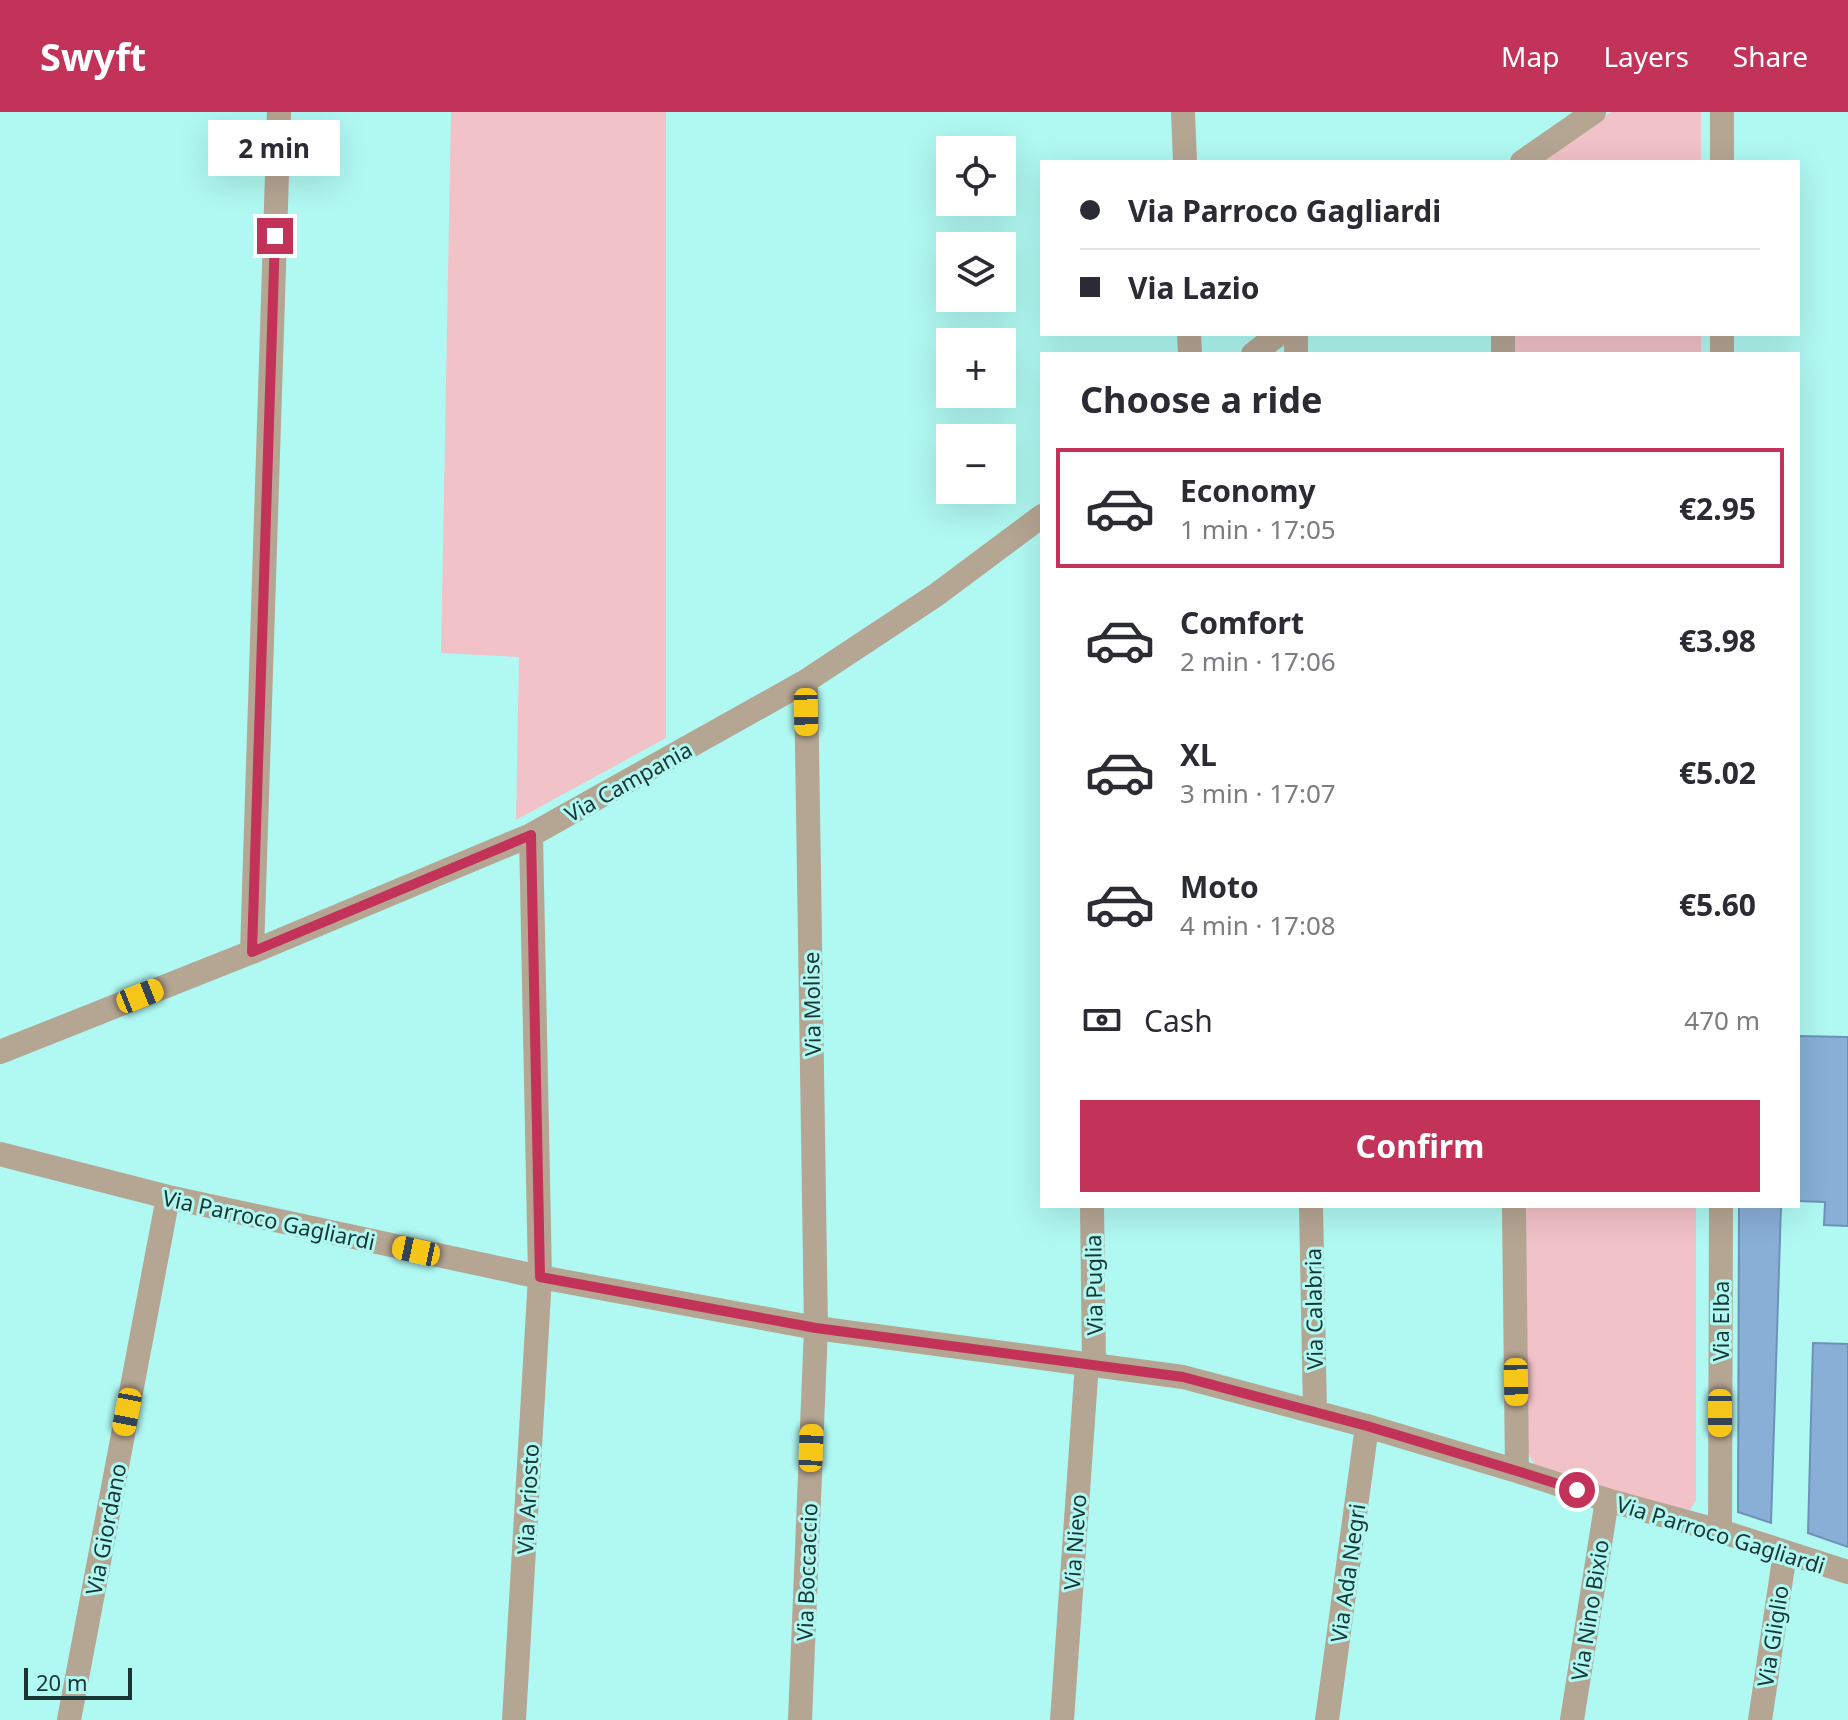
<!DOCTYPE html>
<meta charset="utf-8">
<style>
body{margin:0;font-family:"Noto Sans",sans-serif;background:#f7f7f7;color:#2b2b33;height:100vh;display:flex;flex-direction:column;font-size:30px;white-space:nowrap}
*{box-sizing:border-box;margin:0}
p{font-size:26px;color:#7c7c81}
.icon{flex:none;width:44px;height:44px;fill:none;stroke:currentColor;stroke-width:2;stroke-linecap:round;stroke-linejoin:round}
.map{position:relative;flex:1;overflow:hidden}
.side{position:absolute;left:1040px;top:240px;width:760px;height:856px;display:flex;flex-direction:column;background:#fff;border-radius:0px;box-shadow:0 8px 32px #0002}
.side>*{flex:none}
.guide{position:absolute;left:1040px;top:48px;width:760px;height:176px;border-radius:0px;box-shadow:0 8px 32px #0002;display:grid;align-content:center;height:176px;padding:0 40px;background:#fff}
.fabs{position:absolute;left:936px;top:24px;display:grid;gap:16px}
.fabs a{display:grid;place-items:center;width:80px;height:80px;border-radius:0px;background:#fff;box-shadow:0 8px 32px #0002;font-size:40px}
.scale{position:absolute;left:24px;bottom:20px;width:108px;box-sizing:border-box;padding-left:8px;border:4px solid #193634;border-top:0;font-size:22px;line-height:28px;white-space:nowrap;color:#193634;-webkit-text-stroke:6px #b0f8f2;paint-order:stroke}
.end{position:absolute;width:36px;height:36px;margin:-18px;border:10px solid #c23259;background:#fff;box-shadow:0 0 0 4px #fff}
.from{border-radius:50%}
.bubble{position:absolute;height:56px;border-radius:0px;background:#fff;box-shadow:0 8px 32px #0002;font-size:26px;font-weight:700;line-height:56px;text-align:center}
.car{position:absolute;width:24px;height:48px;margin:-24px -12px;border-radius:10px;box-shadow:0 0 6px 2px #0007;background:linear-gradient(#f5c518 24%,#345 0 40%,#f5c518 0 76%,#345 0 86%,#f5c518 0)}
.guide b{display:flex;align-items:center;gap:28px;height:76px;font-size:30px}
.guide b+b{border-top:2px solid #e1e1e2}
.guide i{width:20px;height:20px;background:#2b2b33}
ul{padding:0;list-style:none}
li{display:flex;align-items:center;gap:24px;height:120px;margin:0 16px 12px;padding:0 24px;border:4px solid transparent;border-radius:0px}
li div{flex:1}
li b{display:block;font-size:30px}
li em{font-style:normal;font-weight:700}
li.active{border-color:#c23259}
li>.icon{width:72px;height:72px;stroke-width:1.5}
h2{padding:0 40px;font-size:36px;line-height:96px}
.pay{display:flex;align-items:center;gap:20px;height:88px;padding:0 40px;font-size:30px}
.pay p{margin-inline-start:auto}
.cta{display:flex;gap:16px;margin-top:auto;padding:16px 40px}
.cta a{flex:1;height:92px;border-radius:0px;background:#c23259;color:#fff;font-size:32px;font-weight:700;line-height:92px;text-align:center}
header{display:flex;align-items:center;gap:48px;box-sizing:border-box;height:112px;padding:0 40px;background:#c23259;color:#fff}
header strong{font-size:38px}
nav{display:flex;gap:44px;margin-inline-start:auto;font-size:28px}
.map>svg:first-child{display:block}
.green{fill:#f1c2c8}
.building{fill:#89afd6;stroke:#6d92b8;stroke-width:2}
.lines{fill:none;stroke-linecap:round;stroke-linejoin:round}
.minor{stroke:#b5a593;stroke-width:24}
.route{stroke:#c23259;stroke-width:10}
.labels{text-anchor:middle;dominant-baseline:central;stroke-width:6;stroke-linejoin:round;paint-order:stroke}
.street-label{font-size:22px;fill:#193634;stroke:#b0f8f2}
</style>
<header>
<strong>Swyft</strong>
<nav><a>Map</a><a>Layers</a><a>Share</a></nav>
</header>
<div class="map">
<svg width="1848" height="1608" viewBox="0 0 1848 1608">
<rect width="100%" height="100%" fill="#b0f8f2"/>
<path class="green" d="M451,0H666V626L516,708L519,545L441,541Z
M1611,0H1701V50H1541Z
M1511,222H1701V242H1511Z
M1521,1094H1696V1388L1690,1398H1677L1544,1359L1534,1352L1524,1332Z"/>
<path class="building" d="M1798,924L1848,925V1114L1824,1113L1825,1090L1798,1089Z
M1739,1094H1781L1771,1411L1738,1400Z
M1813,1231L1848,1232V1435L1808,1421Z"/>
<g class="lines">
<path class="minor" d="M1183,0L1185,50
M1522,50L1594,0
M1722,50V0
M1189,222L1190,242
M1296,222V242
M1503,222V242
M1253,242L1279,222
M1722,242V222
M252,840L279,0
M0,940L252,840L531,723L806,569L936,483L1042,404
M0,1042L168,1085L540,1165L816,1216L1183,1265L1367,1314L1517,1359L1607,1388L1720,1419L1848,1460
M1092,1094L1094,1253
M1311,1094L1315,1300
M1514,1094L1517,1359
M1720,1419L1721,1094
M69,1608L168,1085
M514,1608L540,1165L531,723
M800,1608L816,1216L806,569
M1062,1608L1087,1251
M1327,1608L1367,1314
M1572,1608L1607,1388
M1760,1608L1785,1441"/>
</g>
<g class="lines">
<path class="route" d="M275,124L252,840L531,723L540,1165L816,1216L1183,1265L1367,1314L1517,1359L1577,1378"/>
</g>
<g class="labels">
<g class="street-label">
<text transform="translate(628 669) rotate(-29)">Via Campania</text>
<text transform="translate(811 892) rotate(-91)">Via Molise</text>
<text transform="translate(269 1107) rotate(12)">Via Parroco Gagliardi</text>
<text transform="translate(1093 1173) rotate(-91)">Via Puglia</text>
<text transform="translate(1313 1197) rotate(-91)">Via Calabria</text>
<text transform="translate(1720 1209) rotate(-90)">Via Elba</text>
<text transform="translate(527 1387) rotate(-87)">Via Ariosto</text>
<text transform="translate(105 1417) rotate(-79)">Via Giordano</text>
<text transform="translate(1721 1422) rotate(17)">Via Parroco Gagliardi</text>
<text transform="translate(1074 1430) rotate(-86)">Via Nievo</text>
<text transform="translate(806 1460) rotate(-88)">Via Boccaccio</text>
<text transform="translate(1347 1461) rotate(-82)">Via Ada Negri</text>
<text transform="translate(1589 1498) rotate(-81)">Via Nino Bixio</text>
<text transform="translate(1772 1524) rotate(-81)">Via Gliglio</text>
</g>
</g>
</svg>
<div class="fabs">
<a><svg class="icon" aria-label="locate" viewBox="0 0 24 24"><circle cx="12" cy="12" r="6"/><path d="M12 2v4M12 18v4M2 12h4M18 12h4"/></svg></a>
<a><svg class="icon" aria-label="layers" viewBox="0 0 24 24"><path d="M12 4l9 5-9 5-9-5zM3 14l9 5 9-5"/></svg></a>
<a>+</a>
<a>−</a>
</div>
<div class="scale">20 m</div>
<i class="end from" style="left:1577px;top:1378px"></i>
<i class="end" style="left:275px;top:124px"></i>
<div class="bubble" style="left:208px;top:8px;width:132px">2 min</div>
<i class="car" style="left:806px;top:600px;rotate:179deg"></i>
<i class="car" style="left:140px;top:884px;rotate:68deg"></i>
<i class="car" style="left:416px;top:1139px;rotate:282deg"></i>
<i class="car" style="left:1516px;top:1270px;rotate:179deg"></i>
<i class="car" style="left:127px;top:1300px;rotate:191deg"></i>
<i class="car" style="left:1720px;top:1301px;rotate:180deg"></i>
<i class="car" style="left:811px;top:1336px;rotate:2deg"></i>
<div class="guide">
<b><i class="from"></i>Via Parroco Gagliardi</b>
<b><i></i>Via Lazio</b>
</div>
<section class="side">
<h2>Choose a ride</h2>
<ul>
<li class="active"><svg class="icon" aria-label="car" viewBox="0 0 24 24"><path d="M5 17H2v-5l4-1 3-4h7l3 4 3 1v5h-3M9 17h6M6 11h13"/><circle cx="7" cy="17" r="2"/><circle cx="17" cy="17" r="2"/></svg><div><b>Economy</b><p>1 min · 17:05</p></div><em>€2.95</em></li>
<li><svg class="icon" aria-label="car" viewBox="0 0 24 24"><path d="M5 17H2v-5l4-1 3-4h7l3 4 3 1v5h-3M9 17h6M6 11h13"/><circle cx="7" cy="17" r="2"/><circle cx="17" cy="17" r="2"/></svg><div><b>Comfort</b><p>2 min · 17:06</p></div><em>€3.98</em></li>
<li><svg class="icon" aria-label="car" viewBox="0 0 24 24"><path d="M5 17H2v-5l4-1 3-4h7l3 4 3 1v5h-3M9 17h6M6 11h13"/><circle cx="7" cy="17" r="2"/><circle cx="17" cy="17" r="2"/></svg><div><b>XL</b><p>3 min · 17:07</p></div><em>€5.02</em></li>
<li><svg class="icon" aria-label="car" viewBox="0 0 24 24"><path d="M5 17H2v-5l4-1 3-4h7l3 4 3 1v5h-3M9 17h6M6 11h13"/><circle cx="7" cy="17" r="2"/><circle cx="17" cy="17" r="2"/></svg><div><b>Moto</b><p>4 min · 17:08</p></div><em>€5.60</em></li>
</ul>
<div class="pay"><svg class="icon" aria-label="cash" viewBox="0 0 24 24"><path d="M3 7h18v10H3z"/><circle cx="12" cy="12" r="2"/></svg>Cash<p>470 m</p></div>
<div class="cta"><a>Confirm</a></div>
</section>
</div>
